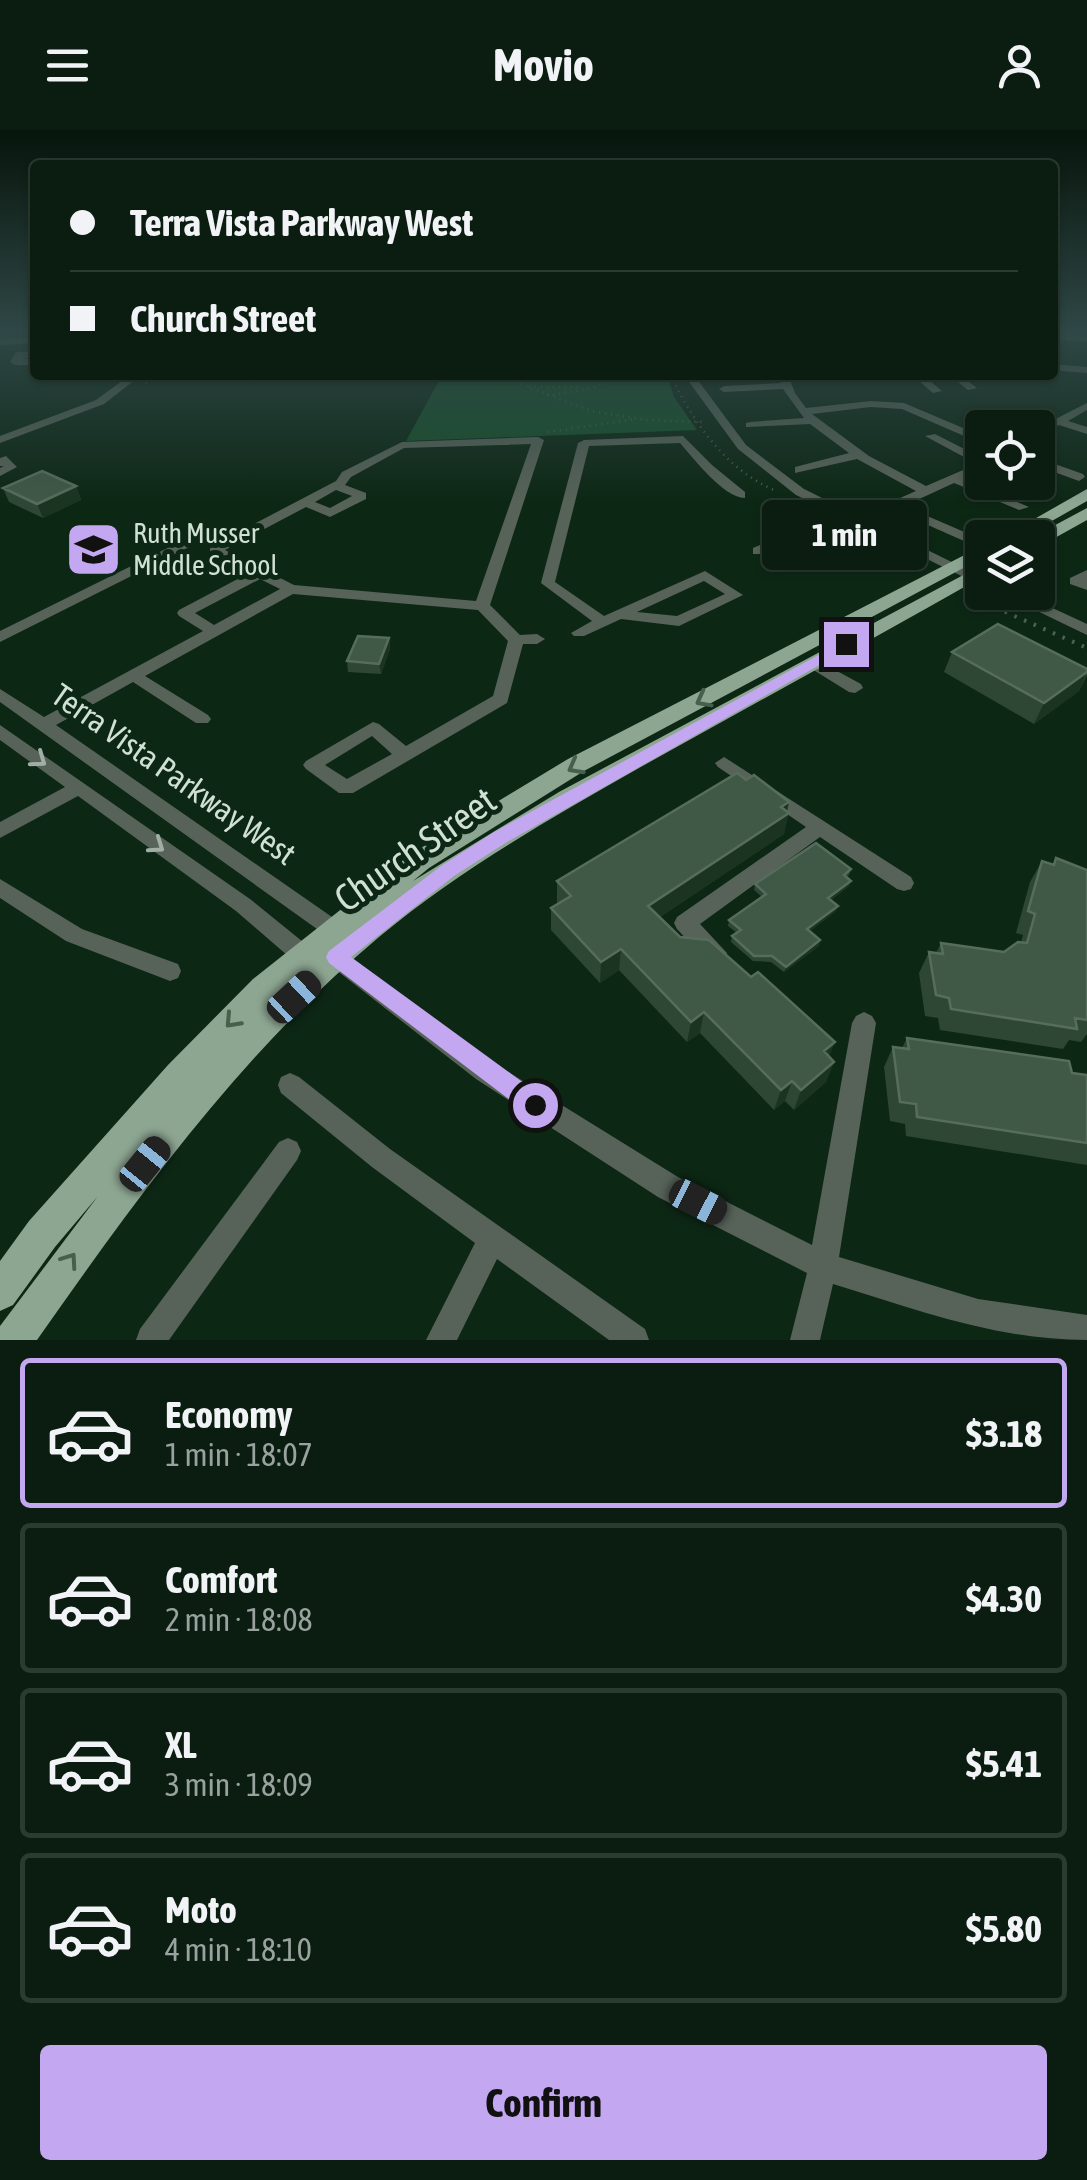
<!DOCTYPE html>
<meta charset="utf-8">
<style>
body{margin:0;font-family:"Asap Condensed",sans-serif;background:#132619;color:#f1f3f6;height:100vh;display:flex;flex-direction:column;font-size:38px;white-space:nowrap}
*{box-sizing:border-box;margin:0}
p{font-size:32px;color:#99a29f}
.icon{flex:none;width:55px;height:55px;fill:none;stroke:currentColor;stroke-width:2;stroke-linecap:round;stroke-linejoin:round}
.map{position:relative;height:1210px;overflow:hidden}
.drawer{display:flex;flex-direction:column;background:#0a1d10;flex:1}
.drawer>*{flex:none}
.guide{position:absolute;left:30px;top:30px;width:1028px;height:220px;border-radius:10px;box-shadow:0 2px 8px #0004,0 0 0 2px #2a3b30;display:grid;align-content:center;height:220px;padding:0 40px;background:#0a1d10}
.tools{position:absolute;left:965px;top:280px;display:grid;gap:20px}
.tools a{display:grid;place-items:center;width:90px;height:90px;border-radius:10px;background:#0a1d10;box-shadow:0 2px 8px #0004,0 0 0 2px #2a3b30;font-size:50px}
.end{position:absolute;width:45px;height:45px;margin:-22px;border:12px solid #c4a7f1;background:#111;box-shadow:0 0 0 5px #111}
.from{border-radius:50%}
.bubble{position:absolute;height:70px;border-radius:10px;background:#0a1d10;box-shadow:0 2px 8px #0004,0 0 0 2px #2a3b30;font-size:32px;font-weight:700;line-height:70px;text-align:center}
.car{position:absolute;width:30px;height:60px;margin:-30px -15px;border-radius:12px;box-shadow:0 0 8px 2px #0007;background:linear-gradient(#222 24%,#8ab4d8 0 40%,#222 0 76%,#8ab4d8 0 86%,#222 0)}
.guide b{display:flex;align-items:center;gap:35px;height:95px;font-size:38px}
.guide b+b{border-top:2px solid #2a3b30}
.guide i{width:25px;height:25px;background:#f1f3f6}
ul{padding:18px 0 0;list-style:none}
li{display:flex;align-items:center;gap:30px;height:150px;margin:0 20px 15px;padding:0 20px;border:5px solid #2a3b30;border-radius:10px}
li div{flex:1}
li b{display:block;font-size:38px}
li em{font-style:normal;font-weight:700}
li.current{border-color:#c4a7f1}
li>.icon{width:90px;height:90px;stroke-width:1.5}
.button{display:flex;gap:20px;margin-top:auto;padding:20px 40px}
.button a{flex:1;height:115px;border-radius:10px;background:#c4a7f1;color:#111;font-size:40px;font-weight:700;line-height:115px;text-align:center}
header{display:flex;justify-content:space-between;align-items:center;height:130px;padding:0 40px;background:#0a1d10;font-size:45px;font-weight:700}
.map>svg:first-child{display:block}
.green{fill:#17502c}
.lines{fill:none;stroke-linecap:round;stroke-linejoin:round}
.path-far1{stroke:#4d6353;stroke-width:2.5;stroke-dasharray:1 5;stroke-linecap:butt}
.path{stroke:#4d6353;stroke-width:4;stroke-dasharray:2.5 8;stroke-linecap:butt}
.minor{fill:#576359;fill-rule:evenodd}
.major{fill:#8da692;fill-rule:evenodd}
.wall{fill:#2e4735}
.shaded-wall{fill:#1a3421}
.building{fill:#405846;stroke:#566d5c;stroke-width:2.5}
.oneway{stroke:#47604d}
.oneway2{stroke:#a0aea3}
.route{fill:#c4a7f1}
.labels{text-anchor:middle;dominant-baseline:central;stroke-width:10;stroke-linejoin:round;paint-order:stroke}
.far-poi-label{font-size:28px;fill:#d1e0d4;stroke:#0d2715;text-anchor:start}
.street-label{font-size:32px;fill:#d1e0d4;stroke:#0d2715}
.near-street-label{font-size:38px;fill:#d1e0d4;stroke:#0d2715}
</style>
<header><svg class="icon" aria-label="menu" viewBox="0 0 24 24"><path d="M4 6h16M4 12h16M4 18h16"/></svg>Movio<svg class="icon" aria-label="person" viewBox="0 0 24 24"><circle cx="12" cy="8" r="4"/><path d="M4 21q1-7 8-7t8 7"/></svg></header>
<div class="map">
<svg width="1087" height="1210" viewBox="0 0 1087 1210">
<rect width="100%" height="100%" fill="#0d2715"/>
<path class="green" d="M442,245H667L674,267L697,300L406,311Z"/>
<g class="lines">
<path class="path-far1" d="M498,245L591,281L646,290L702,292
M670,245C694,292 724,338 774,360
M579,248L596,253
M146,253L159,245
M529,257H579
M547,266L597,257L607,245
M548,302L637,289
M797,377L883,426L923,438
M971,463L978,472"/>
<path class="path" d="M976,469L1087,518"/>
<path class="minor" d="M1052,203L1087,206V212L1052,209Z
M35,207V213L0,215V209Z
M35,221V227L21,229H35V235H15L10,232L16,222Z
M1052,234L1087,237V243L1052,240Z
M130,245H141L104,274L0,313V306L96,270Z
M684,245H694L746,315L804,359L982,447V456L796,365L738,319Z
M778,245H788L795,263L806,278L871,271L904,273L982,306V313L978,312L902,279L871,277L812,284L869,326L926,356L977,334L925,306L935,304L982,328V340L964,349L1029,377L1019,380L954,353L904,376L969,404V410L964,411L894,380L878,388H868V382L916,361L857,329L795,343V337L849,323L810,294L746,297V293L750,292L804,288L783,259L724,262L719,259L724,256L781,253Z
M912,245H923L942,261L933,263Z
M949,245H960L977,258L968,260Z
M1087,273V280L1068,291L1087,297V304L1059,295L1038,305V298Z
M683,306L712,335L745,362V368C724,368 694,329 680,313L589,316L555,452L604,486L705,441L743,465L679,496L621,489L584,506H574L571,503L592,491L541,453L578,313L584,310ZM704,451L725,464L677,486L637,482Z
M538,307L544,310L490,475L520,505L537,504L545,509L537,514H523L507,573L353,663H339L306,639L303,635L306,631L373,592L379,594L406,616L493,566L508,511L478,480L293,464L145,546L208,585L211,589L208,593H196L133,552L56,595L342,794L346,811L339,819L494,933L678,1047L812,1115L852,893L856,886L864,882L872,886L876,893L839,1127L978,1169L1087,1185V1210C997,1210 918,1180 833,1154L820,1210H790L807,1143L658,1067L476,949L331,836L295,832L236,781L78,666L0,708V692L65,657L0,610V595L250,769L308,816L327,817L324,804L0,572V559L44,587L203,501L179,486L177,483L179,480L249,443L210,423V417L336,351L342,342L402,312ZM531,314L476,471L294,455L225,420L306,377L330,387L366,369V363L345,355L351,347L404,318ZM336,360L352,366L330,378L315,372ZM260,449L280,459L214,495L195,483ZM372,606L392,624L347,649L325,635Z
M6,326L17,337L0,346V338L4,336H0V328Z
M1038,328L1083,344L1085,347L1079,351L1038,336Z
M767,379L807,402L763,424H753V418L790,402L762,386V380Z
M208,398L215,402L213,405L0,512V501Z
M1087,440V460L1070,454V448Z
M998,462H1018L1087,494V505Z
M813,528L861,554L863,558L855,563L849,562L807,536L805,533Z
M724,627L911,747L914,753L911,759L904,761L897,759L820,707L700,794L727,823L724,830C705,836 690,812 677,799L674,793L677,787L806,697L718,637L715,633Z
M0,749L82,799L178,834L181,841L178,848L170,851L66,811L0,768Z
M290,943L299,947L390,1019L645,1199L649,1210H609L497,1129L457,1210H426L475,1113L372,1037L281,963L278,955L281,947Z
M288,1008L297,1012L301,1021L297,1030L169,1210H136L140,1199L279,1012Z"/>
<path class="major" d="M1087,359V371L1022,408H1001Z
M1087,378V390L1044,414L1038,415V408H1031Z
M982,416V428L584,641L429,738L413,751L559,662L982,435V447C868,512 753,574 639,638C549,689 458,741 379,807C243,921 138,1066 37,1210H0V1196L98,1066L55,1117L13,1175L0,1181V1131L29,1091L168,935L253,849L411,724L568,629Z"/>
</g>
<path class="wall" d="M76,356L81,370L43,388L9,372L3,358Z
M389,508L390,519L381,544L348,542L347,531Z
M952,522L1087,539V545L1079,561L1034,594L944,542Z
M789,672L784,704L660,787L680,807L834,932L826,952L794,980L785,971L774,980L700,903L687,912L619,840L600,853L551,800V778L558,774L557,772V751Z
M1056,728L1087,740V904L1081,912L1069,910L1063,919L940,900L938,888L925,886L919,843L929,822L936,823L941,813L1004,822L1021,812L1023,805L1016,803L1030,752L1042,731L1052,735Z
M851,739L849,745L846,747L851,751L849,756L831,770L836,781L810,801L820,810L819,816L784,842L771,832L753,831L731,812L732,806L737,803L728,796L729,790L762,767L754,760L755,754Z
M907,908L1087,945V1035L906,1006L905,994L890,991L884,937L893,917L902,918Z"/>
<path class="shaded-wall" d="M76,356L81,370L43,388L37,374Z
M389,508L390,519L381,544L379,534Z
M1087,542L1079,561L1034,594L1044,573Z
M789,672L785,686L789,683L784,704L645,797L648,776Z
M851,751L849,756L826,773L828,768Z
M838,776L836,781L806,804L807,799Z
M820,810L819,816L784,842L786,837Z
M621,819L619,840L600,853L601,832Z
M704,882L700,903L687,912L691,892Z
M835,912L827,932L824,921Z
M834,932L826,952L794,980L801,960Z
M792,951L785,971L774,980L781,960Z"/>
<path class="building" d="M42,341L76,356L37,374L3,358Z
M998,494L1087,539V542L1044,573L952,522Z
M358,506L389,508L379,534L347,531Z
M737,643L746,650L754,645L789,672L781,677L789,683L648,776L680,807L709,810L751,847L758,842L835,912L824,921L834,932L801,960L792,951L781,960L704,882L691,892L621,819L601,832L551,778L571,766L557,751Z
M816,713L851,739L844,745L851,751L828,768L838,776L807,799L820,810L786,837L772,826H754L732,806L741,800L729,790L766,764L755,754Z
M1056,728L1087,740V890L1075,888L1077,899L951,879L949,868L936,865L929,822L943,824L941,813L1004,822L1018,812L1027,813L1035,784L1028,781L1042,731L1054,735Z
M907,908L1069,931L1072,943L1087,945V1013L917,987L916,974L900,972L893,917L909,919Z"/>
<defs><path id="oneway-chevron" d="M-2-3.5L2.5 0L-2 3.5" fill="none" stroke-width="1.6" stroke-linecap="round" stroke-linejoin="round" transform="scale(2.5)"/></defs>
<g class="oneway">
<use href="#oneway-chevron" transform="translate(703 570) rotate(152)"/>
<use href="#oneway-chevron" transform="translate(575 637) rotate(151)"/>
<use href="#oneway-chevron" transform="translate(232 891) rotate(133)"/>
<use href="#oneway-chevron" transform="translate(70 1130) rotate(-55)"/>
</g>
<g class="oneway2">
<use href="#oneway-chevron" transform="translate(39 630) rotate(36)"/>
<use href="#oneway-chevron" transform="translate(157 716) rotate(35)"/>
</g>
<linearGradient id="sky" x2="0" y2="1"><stop stop-color="#07150c"/><stop offset="0.54" stop-color="#2f4746"/><stop offset="1" stop-color="#2f4746" stop-opacity="0"/></linearGradient>
<rect width="1087" height="373" fill="url(#sky)"/>
<path class="route" d="M846,510L851,511V517L507,712L454,746L351,827L543,967L547,975L543,983L535,986L527,983L329,833L326,827L329,821L441,736L494,702Z"/>
<defs>
<symbol id="school-square" viewBox="-11 -11 22 22"><rect x="-9" y="-9" width="18" height="18" rx="4" fill="#c4a7f1" stroke="#0d2715"/><path d="M0-5L7-2L0 1L-7-2ZM-4 1L0 2.5L4 1V4Q0 6-4 4Z" fill="#111"/></symbol>
</defs>
<g fill-rule="evenodd">
<use href="#school-square" x="62" y="388" width="63" height="63"/>
</g>
<g class="labels">
<g class="far-poi-label">
<text x="133" y="403">Ruth Musser<tspan x="133" dy="32">Middle School</tspan></text>
</g>
<g class="street-label">
<text transform="translate(174 644) rotate(35)">Terra Vista Parkway West</text>
</g>
<g class="near-street-label">
<text transform="translate(415 719) rotate(-35)">Church Street</text>
</g>
</g>
</svg>
<div class="tools">
<a><svg class="icon" aria-label="locate" viewBox="0 0 24 24"><circle cx="12" cy="12" r="6"/><path d="M12 2v4M12 18v4M2 12h4M18 12h4"/></svg></a>
<a><svg class="icon" aria-label="layers" viewBox="0 0 24 24"><path d="M12 4l9 5-9 5-9-5zM3 14l9 5 9-5"/></svg></a>
</div>
<i class="end from" style="left:535px;top:975px"></i>
<i class="end" style="left:846px;top:514px"></i>
<div class="bubble" style="left:762px;top:370px;width:165px">1 min</div>
<i class="car" style="left:294px;top:867px;rotate:47deg"></i>
<i class="car" style="left:145px;top:1034px;rotate:39deg"></i>
<i class="car" style="left:698px;top:1072px;rotate:117deg"></i>
<div class="guide">
<b><i class="from"></i>Terra Vista Parkway West</b>
<b><i></i>Church Street</b>
</div>
</div>
<section class="drawer">
<ul>
<li class="current"><svg class="icon" aria-label="car" viewBox="0 0 24 24"><path d="M5 17H2v-5l4-1 3-4h7l3 4 3 1v5h-3M9 17h6M6 11h13"/><circle cx="7" cy="17" r="2"/><circle cx="17" cy="17" r="2"/></svg><div><b>Economy</b><p>1 min · 18:07</p></div><em>$3.18</em></li>
<li><svg class="icon" aria-label="car" viewBox="0 0 24 24"><path d="M5 17H2v-5l4-1 3-4h7l3 4 3 1v5h-3M9 17h6M6 11h13"/><circle cx="7" cy="17" r="2"/><circle cx="17" cy="17" r="2"/></svg><div><b>Comfort</b><p>2 min · 18:08</p></div><em>$4.30</em></li>
<li><svg class="icon" aria-label="car" viewBox="0 0 24 24"><path d="M5 17H2v-5l4-1 3-4h7l3 4 3 1v5h-3M9 17h6M6 11h13"/><circle cx="7" cy="17" r="2"/><circle cx="17" cy="17" r="2"/></svg><div><b>XL</b><p>3 min · 18:09</p></div><em>$5.41</em></li>
<li><svg class="icon" aria-label="car" viewBox="0 0 24 24"><path d="M5 17H2v-5l4-1 3-4h7l3 4 3 1v5h-3M9 17h6M6 11h13"/><circle cx="7" cy="17" r="2"/><circle cx="17" cy="17" r="2"/></svg><div><b>Moto</b><p>4 min · 18:10</p></div><em>$5.80</em></li>
</ul>
<div class="button"><a>Confirm</a></div>
</section>
